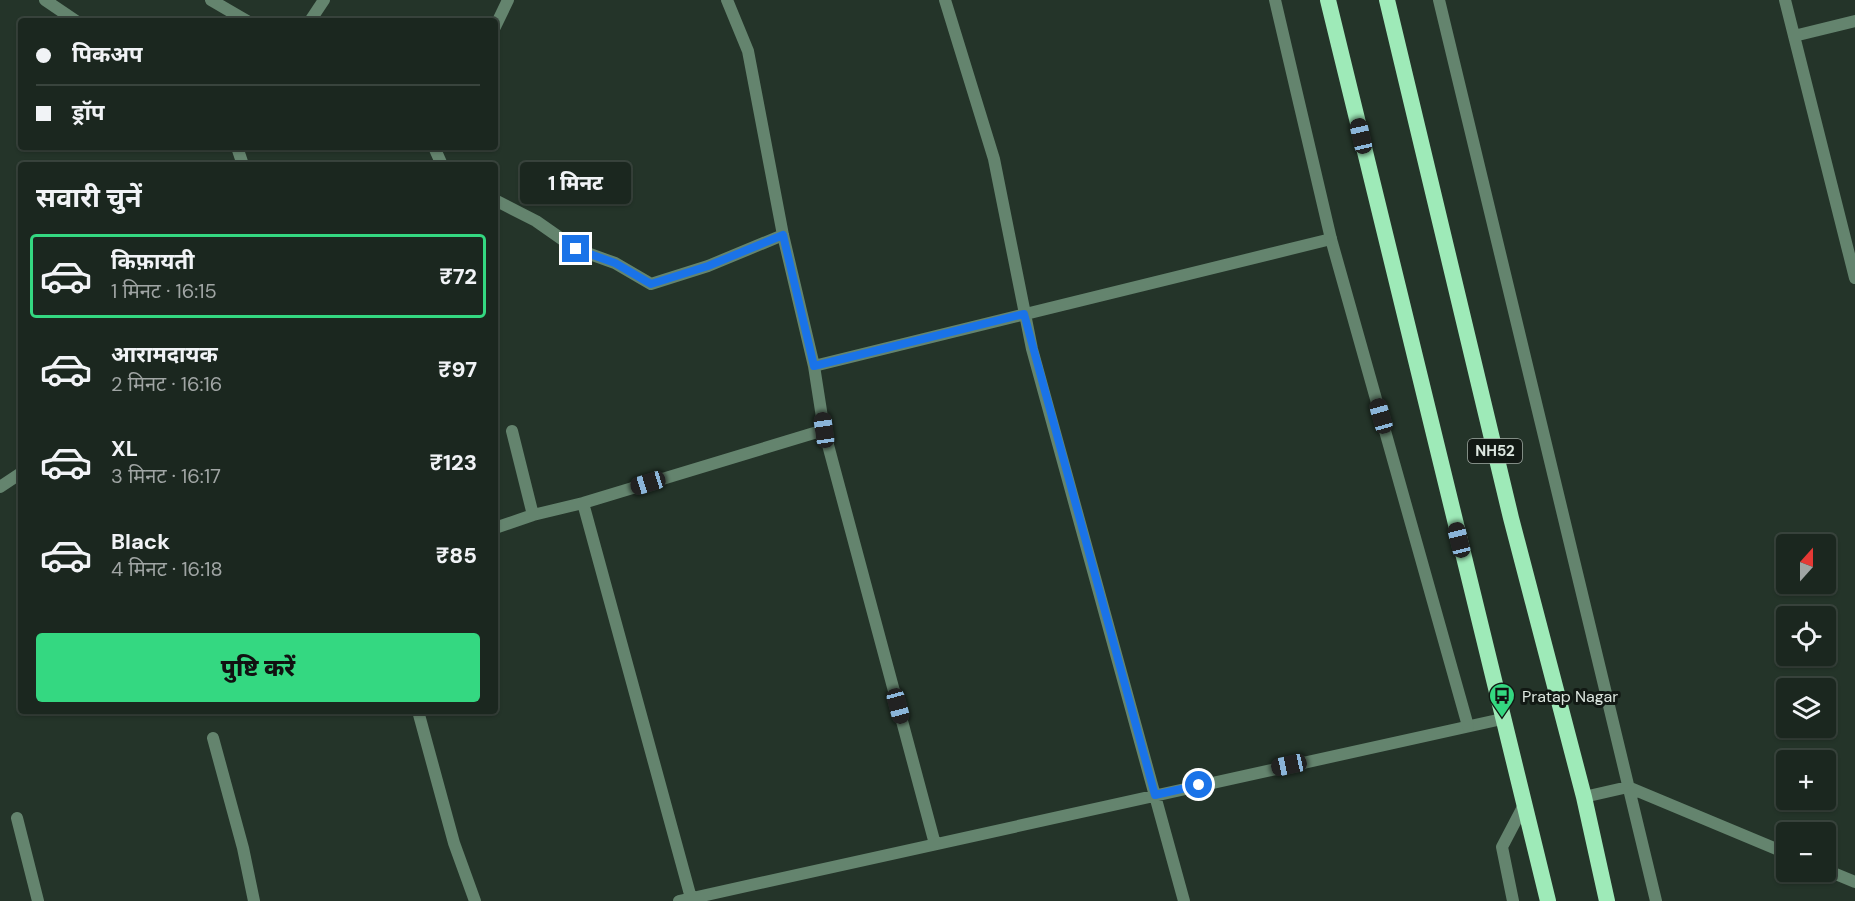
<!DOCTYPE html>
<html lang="hi">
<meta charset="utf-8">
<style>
body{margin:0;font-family:"DM Sans","Noto Sans Devanagari",sans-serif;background:#242f28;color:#f1f3f6;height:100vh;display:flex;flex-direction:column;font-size:22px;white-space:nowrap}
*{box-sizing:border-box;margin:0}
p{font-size:20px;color:#a0a5a4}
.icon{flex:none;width:33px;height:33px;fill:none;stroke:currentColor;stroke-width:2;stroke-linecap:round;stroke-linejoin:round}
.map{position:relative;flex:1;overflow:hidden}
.details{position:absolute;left:18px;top:162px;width:480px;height:552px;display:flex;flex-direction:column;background:#1b271f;border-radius:6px;box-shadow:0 2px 4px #0004,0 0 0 2px #39443d}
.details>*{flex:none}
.banner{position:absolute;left:18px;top:18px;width:480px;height:132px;border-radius:6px;box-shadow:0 2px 4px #0004,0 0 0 2px #39443d;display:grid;align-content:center;height:132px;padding:0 18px;background:#1b271f}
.needle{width:39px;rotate:21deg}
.fabs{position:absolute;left:1776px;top:534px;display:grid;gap:12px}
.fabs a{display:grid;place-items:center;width:60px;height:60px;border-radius:6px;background:#1b271f;box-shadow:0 2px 4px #0004,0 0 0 2px #39443d;font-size:30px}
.end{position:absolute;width:27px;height:27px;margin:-14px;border:8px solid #1a73e8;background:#fff;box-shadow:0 0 0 3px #fff}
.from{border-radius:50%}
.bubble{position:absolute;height:42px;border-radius:6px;background:#1b271f;box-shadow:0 2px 4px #0004,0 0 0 2px #39443d;font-size:20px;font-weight:800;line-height:42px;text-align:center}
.car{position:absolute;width:18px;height:36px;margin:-18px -9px;border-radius:8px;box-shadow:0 0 4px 2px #0007;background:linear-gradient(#222 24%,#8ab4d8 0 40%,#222 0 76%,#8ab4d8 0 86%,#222 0)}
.banner b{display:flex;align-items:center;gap:21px;height:57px;font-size:22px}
.banner b+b{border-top:2px solid #39443d}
.banner i{width:15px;height:15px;background:#f1f3f6}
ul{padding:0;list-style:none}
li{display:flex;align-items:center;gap:18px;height:84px;margin:0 12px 9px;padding:0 6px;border:3px solid transparent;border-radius:6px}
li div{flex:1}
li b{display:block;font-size:22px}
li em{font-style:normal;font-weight:800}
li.active{border-color:#34d881}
li>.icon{width:54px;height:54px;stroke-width:1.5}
h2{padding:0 18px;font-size:27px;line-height:72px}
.button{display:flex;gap:12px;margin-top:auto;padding:12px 18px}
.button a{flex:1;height:69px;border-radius:6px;background:#34d881;color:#111;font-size:24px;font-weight:800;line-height:69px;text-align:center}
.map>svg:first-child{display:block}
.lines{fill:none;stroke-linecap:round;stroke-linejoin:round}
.minor{stroke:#64846e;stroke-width:12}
.tertiary{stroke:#64846e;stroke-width:12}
.trunk{stroke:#9eeab8;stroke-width:16}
.route{stroke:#1a73e8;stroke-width:8}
.labels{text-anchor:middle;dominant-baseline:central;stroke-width:6;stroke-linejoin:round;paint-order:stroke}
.shield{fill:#121914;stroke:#a0a9a3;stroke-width:1.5}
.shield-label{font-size:15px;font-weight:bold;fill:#dde7e0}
.poi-label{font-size:16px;fill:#dde7e0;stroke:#121914;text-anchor:start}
</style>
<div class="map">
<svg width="1855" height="901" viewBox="0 0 1855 901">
<rect width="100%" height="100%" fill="#243429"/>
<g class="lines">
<path class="minor" d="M45,0L76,21
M211,0L247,21
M727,0L748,51L783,235L814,366L824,430L935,844
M945,0L994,159L1032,349L1184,901
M1439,0L1656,901
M1785,0L1855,278
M310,21L324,0
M495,27L508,0
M1794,36L1855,21
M237,147L243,165
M434,147L442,165
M495,200L536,221L576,249L615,263L651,284L708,266L783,235
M814,366L1331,239
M0,487L21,473
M583,503L691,898
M533,515L583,503L824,430
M495,528L533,515L512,431
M418,711L454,843L475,901
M213,738L243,848L254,901
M1584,797L1628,787L1786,853
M17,818L38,901
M1826,870L1855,882
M679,901L1502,719"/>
<path class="tertiary" d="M1275,0L1331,239L1468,726
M1513,901L1502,847L1525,803"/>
<path class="trunk" d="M1328,0L1548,901
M1387,0L1511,518L1584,797L1607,901"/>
</g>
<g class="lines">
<path class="route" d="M576,249L615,263L651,284L708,266L783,235L814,366L1024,314L1155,795L1199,785"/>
</g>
<defs>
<symbol id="bus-pin" viewBox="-11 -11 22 30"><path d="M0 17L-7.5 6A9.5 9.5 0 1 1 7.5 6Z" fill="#34d881" stroke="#121914"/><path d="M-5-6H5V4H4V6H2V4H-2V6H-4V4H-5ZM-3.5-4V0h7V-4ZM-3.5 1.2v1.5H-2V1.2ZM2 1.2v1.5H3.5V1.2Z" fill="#111"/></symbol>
</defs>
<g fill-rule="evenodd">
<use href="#bus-pin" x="1487" y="681" width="30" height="40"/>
</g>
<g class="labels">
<rect class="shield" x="1468" y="439" width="54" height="24" rx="4.5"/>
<g class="shield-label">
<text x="1495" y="451">NH52</text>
</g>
<g class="poi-label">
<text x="1522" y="696">Pratap Nagar</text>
</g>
</g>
</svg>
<div class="fabs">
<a><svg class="needle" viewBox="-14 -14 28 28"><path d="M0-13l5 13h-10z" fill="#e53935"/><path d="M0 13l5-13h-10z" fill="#a0a5a4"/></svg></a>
<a><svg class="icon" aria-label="locate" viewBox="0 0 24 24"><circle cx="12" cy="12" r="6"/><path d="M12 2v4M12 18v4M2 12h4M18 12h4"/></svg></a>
<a><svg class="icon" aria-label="layers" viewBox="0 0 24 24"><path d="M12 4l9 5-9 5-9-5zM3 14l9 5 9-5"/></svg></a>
<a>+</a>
<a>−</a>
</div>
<i class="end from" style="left:1199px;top:785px"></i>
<i class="end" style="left:576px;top:249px"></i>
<div class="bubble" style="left:520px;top:162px;width:111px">1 मिनट</div>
<i class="car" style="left:1361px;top:136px;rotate:347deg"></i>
<i class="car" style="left:1381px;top:416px;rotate:344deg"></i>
<i class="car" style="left:824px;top:430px;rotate:352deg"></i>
<i class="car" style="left:648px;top:483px;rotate:253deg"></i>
<i class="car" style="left:1459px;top:540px;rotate:346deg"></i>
<i class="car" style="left:898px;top:706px;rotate:165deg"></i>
<i class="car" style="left:1289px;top:765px;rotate:258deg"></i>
<div class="banner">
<b><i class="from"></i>पिकअप</b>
<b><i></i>ड्रॉप</b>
</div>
<section class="details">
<h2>सवारी चुनें</h2>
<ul>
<li class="active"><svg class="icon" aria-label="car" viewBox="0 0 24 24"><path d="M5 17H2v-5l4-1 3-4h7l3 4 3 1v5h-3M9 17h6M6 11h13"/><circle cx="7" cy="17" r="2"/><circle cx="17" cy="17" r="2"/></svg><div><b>किफ़ायती</b><p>1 मिनट · 16:15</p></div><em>₹72</em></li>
<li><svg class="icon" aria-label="car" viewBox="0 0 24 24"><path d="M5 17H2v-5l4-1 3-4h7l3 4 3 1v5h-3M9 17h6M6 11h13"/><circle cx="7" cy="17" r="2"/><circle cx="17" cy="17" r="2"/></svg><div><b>आरामदायक</b><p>2 मिनट · 16:16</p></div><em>₹97</em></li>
<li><svg class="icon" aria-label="car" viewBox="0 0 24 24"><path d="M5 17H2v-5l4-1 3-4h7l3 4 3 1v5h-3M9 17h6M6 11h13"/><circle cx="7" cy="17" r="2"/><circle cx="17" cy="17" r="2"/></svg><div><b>XL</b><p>3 मिनट · 16:17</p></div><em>₹123</em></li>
<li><svg class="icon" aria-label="car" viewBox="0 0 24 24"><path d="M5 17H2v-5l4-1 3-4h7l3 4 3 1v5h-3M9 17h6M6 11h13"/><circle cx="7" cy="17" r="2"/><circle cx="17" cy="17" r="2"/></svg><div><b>Black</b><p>4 मिनट · 16:18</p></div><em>₹85</em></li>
</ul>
<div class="button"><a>पुष्टि करें</a></div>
</section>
</div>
